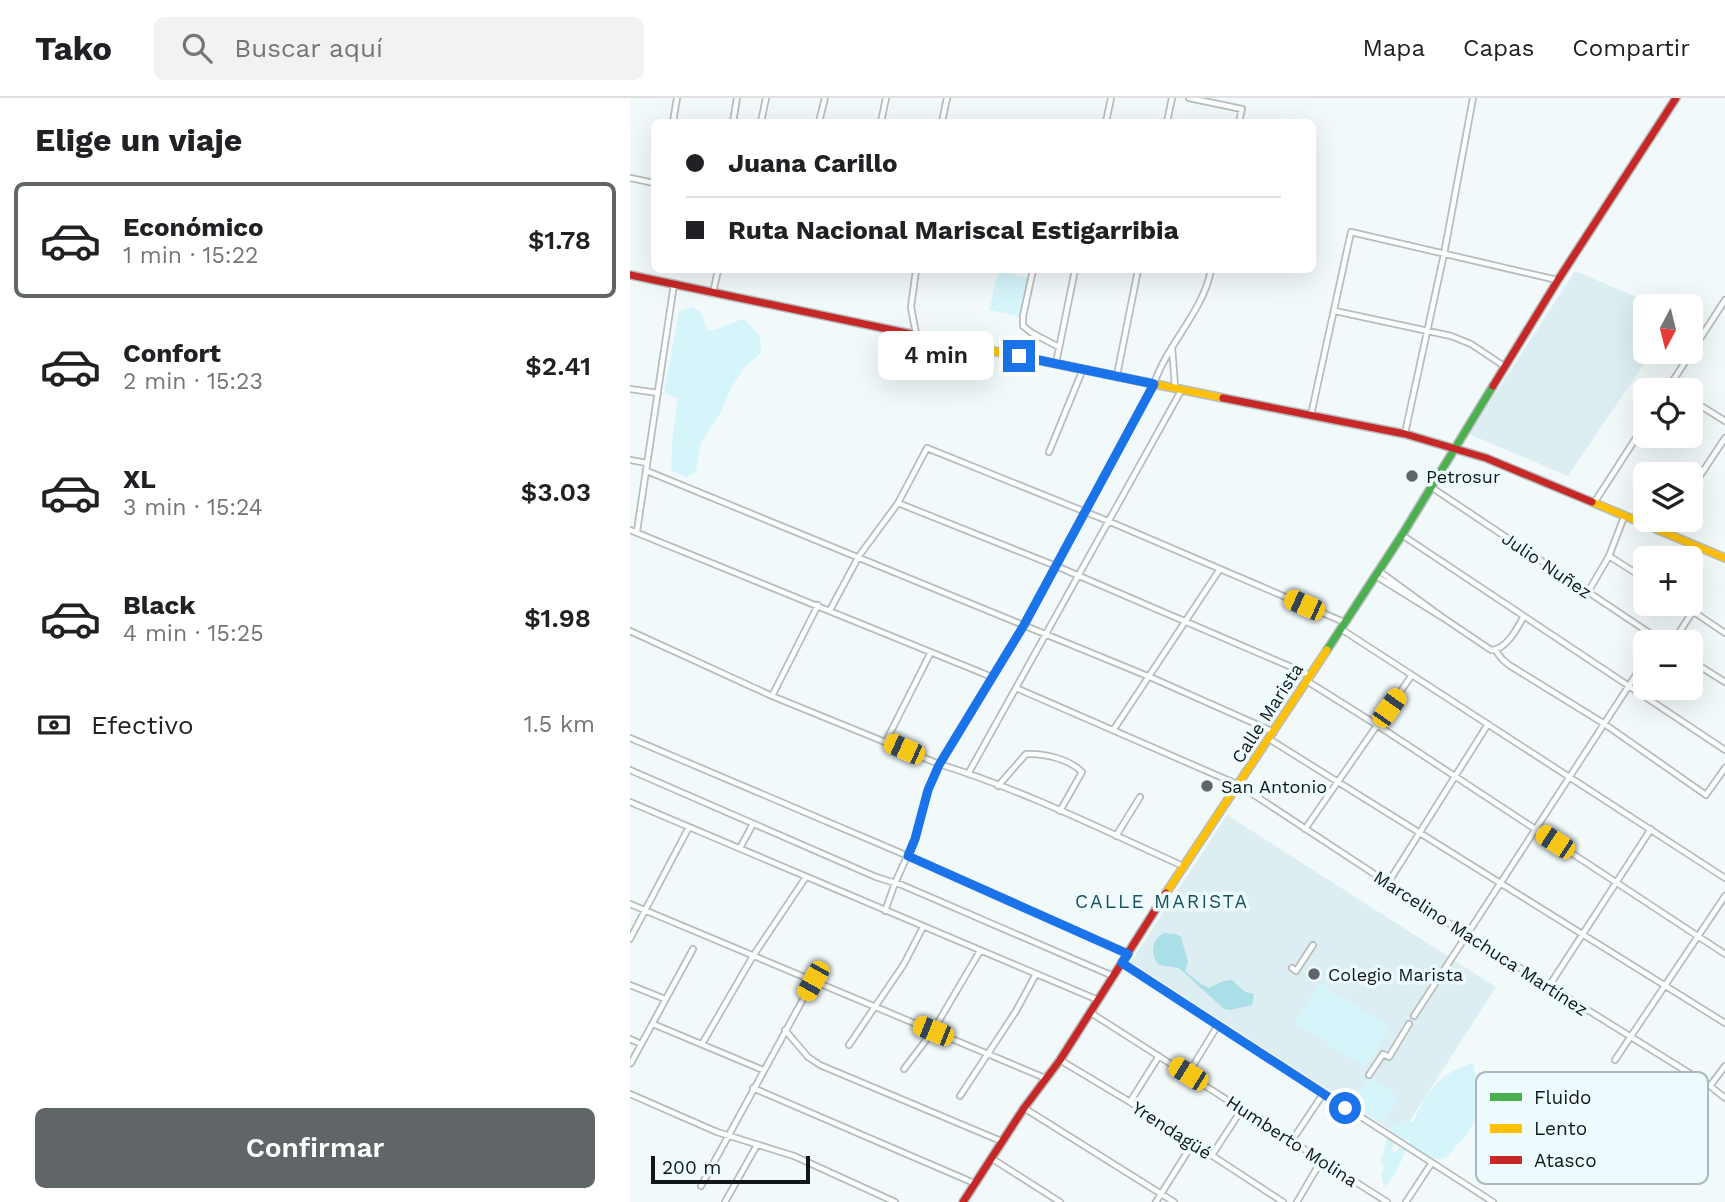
<!DOCTYPE html>
<html lang="es">
<meta charset="utf-8">
<style>
body{margin:0;font-family:"Work Sans",sans-serif;background:#f2f2f2;color:#202124;height:100vh;display:flex;flex-direction:column;font-size:26px;white-space:nowrap}
*{box-sizing:border-box;margin:0}
p{font-size:23px;color:#757577}
.icon{flex:none;width:38px;height:38px;fill:none;stroke:currentColor;stroke-width:2;stroke-linecap:round;stroke-linejoin:round}
.map{position:relative;flex:1;overflow:hidden}
.panel{display:flex;flex-direction:column;background:#fff;width:630px}
.panel>*{flex:none}
.guide{position:absolute;left:21px;top:21px;width:665px;height:154px;border-radius:10px;box-shadow:0 7px 28px #0002;display:grid;align-content:center;height:154px;padding:0 35px;background:#fff}
.needle{width:46px;rotate:187deg}
.fabs{position:absolute;left:1003px;top:196px;display:grid;gap:14px}
.fabs a{display:grid;place-items:center;width:70px;height:70px;border-radius:10px;background:#fff;box-shadow:0 7px 28px #0002;font-size:35px}
.scale{position:absolute;left:21px;bottom:18px;width:159px;box-sizing:border-box;padding-left:7px;border:4px solid #111718;border-top:0;font-size:19px;line-height:24px;white-space:nowrap;color:#111718;-webkit-text-stroke:5px #eefbfe;paint-order:stroke}
.end{position:absolute;width:32px;height:32px;margin:-16px;border:9px solid #1a73e8;background:#fff;box-shadow:0 0 0 4px #fff}
.from{border-radius:50%}
.bubble{position:absolute;height:49px;border-radius:10px;background:#fff;box-shadow:0 7px 28px #0002;font-size:23px;font-weight:600;line-height:49px;text-align:center}
.car{position:absolute;width:21px;height:42px;margin:-21px -10px;border-radius:9px;box-shadow:0 0 5px 2px #0007;background:linear-gradient(#f5c518 24%,#345 0 40%,#f5c518 0 76%,#345 0 86%,#f5c518 0)}
.guide b{display:flex;align-items:center;gap:24px;height:66px;font-size:26px}
.guide b+b{border-top:2px solid #e0e0e0}
.guide i{width:18px;height:18px;background:#202124}
ul{padding:0;list-style:none}
li{display:flex;align-items:center;gap:21px;height:116px;margin:0 14px 10px;padding:0 21px;border:4px solid transparent;border-radius:10px}
li div{flex:1}
li b{display:block;font-size:26px}
li em{font-style:normal;font-weight:600}
li.current{border-color:#606667}
li>.icon{width:63px;height:63px;stroke-width:1.5}
h2{padding:0 35px;font-size:32px;line-height:84px}
.pay{display:flex;align-items:center;gap:18px;height:77px;padding:0 35px;font-size:26px}
.pay p{margin-inline-start:auto}
.action{display:flex;gap:14px;margin-top:auto;padding:14px 35px}
.action a{flex:1;height:80px;border-radius:10px;background:#606667;color:#fff;font-size:28px;font-weight:600;line-height:80px;text-align:center}
header{display:flex;align-items:center;gap:42px;box-sizing:border-box;height:98px;padding:0 35px;background:#fff;border-bottom:2px solid #e0e0e0}
header strong{font-size:33px}
nav{display:flex;gap:38px;margin-inline-start:auto;font-size:24px}
.search{width:490px;height:63px;background:#f2f2f2;display:flex;align-items:center;gap:18px;box-sizing:border-box;padding:0 24px;border-radius:10px;color:#757577;font-size:26px}
main{display:flex;flex:1;min-height:0}
.map>svg:first-child{display:block}
.built{fill:#ddeef2}
.green{fill:#d6f5fb}
.water{fill:#abdfe8}
.lines{fill:none;stroke-linecap:round;stroke-linejoin:round}
.street-casing{stroke:#b7bdbe;stroke-width:8}
.fast-casing{stroke:#b7bdbe;stroke-width:10}
.slow-casing{stroke:#b7bdbe;stroke-width:10}
.jam-casing{stroke:#b7bdbe;stroke-width:10}
.street{stroke:#fdfefe;stroke-width:4.5}
.fast{stroke:#4caf50;stroke-width:7}
.slow{stroke:#ffc107;stroke-width:7}
.jam{stroke:#c62828;stroke-width:7}
.route{stroke:#1a73e8;stroke-width:9}
.poi-dot{fill:#606667;stroke:#eefbfe;stroke-width:2.5}
.labels{text-anchor:middle;dominant-baseline:central;stroke-width:7;stroke-linejoin:round;paint-order:stroke}
.poi-label{font-size:18px;fill:#111718;stroke:#eefbfe;text-anchor:start}
.street-label{font-size:18px;fill:#111718;stroke:#eefbfe}
.neighbourhood-label{font-size:19px;letter-spacing:2px;fill:#17515a;stroke:#eefbfe}
.key{fill:#eefbfe;stroke:#acb7b9;stroke-width:2}
.key-label{font-size:19px;fill:#111718}
</style>
<header>
<strong>Tako</strong>
<div class="search"><svg class="icon" aria-label="search" viewBox="0 0 24 24"><circle cx="10" cy="10" r="6"/><path d="M15 15l6 6"/></svg>Buscar aquí</div>
<nav><a>Mapa</a><a>Capas</a><a>Compartir</a></nav>
</header>
<main>
<section class="panel">
<h2>Elige un viaje</h2>
<ul>
<li class="current"><svg class="icon" aria-label="car" viewBox="0 0 24 24"><path d="M5 17H2v-5l4-1 3-4h7l3 4 3 1v5h-3M9 17h6M6 11h13"/><circle cx="7" cy="17" r="2"/><circle cx="17" cy="17" r="2"/></svg><div><b>Económico</b><p>1 min · 15:22</p></div><em>$1.78</em></li>
<li><svg class="icon" aria-label="car" viewBox="0 0 24 24"><path d="M5 17H2v-5l4-1 3-4h7l3 4 3 1v5h-3M9 17h6M6 11h13"/><circle cx="7" cy="17" r="2"/><circle cx="17" cy="17" r="2"/></svg><div><b>Confort</b><p>2 min · 15:23</p></div><em>$2.41</em></li>
<li><svg class="icon" aria-label="car" viewBox="0 0 24 24"><path d="M5 17H2v-5l4-1 3-4h7l3 4 3 1v5h-3M9 17h6M6 11h13"/><circle cx="7" cy="17" r="2"/><circle cx="17" cy="17" r="2"/></svg><div><b>XL</b><p>3 min · 15:24</p></div><em>$3.03</em></li>
<li><svg class="icon" aria-label="car" viewBox="0 0 24 24"><path d="M5 17H2v-5l4-1 3-4h7l3 4 3 1v5h-3M9 17h6M6 11h13"/><circle cx="7" cy="17" r="2"/><circle cx="17" cy="17" r="2"/></svg><div><b>Black</b><p>4 min · 15:25</p></div><em>$1.98</em></li>
</ul>
<div class="pay"><svg class="icon" aria-label="cash" viewBox="0 0 24 24"><path d="M3 7h18v10H3z"/><circle cx="12" cy="12" r="2"/></svg>Efectivo<p>1.5 km</p></div>
<div class="action"><a>Confirmar</a></div>
</section>
<div class="map">
<svg width="1095" height="1104" viewBox="0 0 1095 1104">
<rect width="100%" height="100%" fill="#f2f9fa"/>
<path class="built" d="M945,173L1028,208H1015V254H1022L938,378L839,336Z
M597,717L866,889L770,1038L501,864Z"/>
<path class="green" d="M368,173L400,180L392,219L359,212Z
M63,209L71,215L78,233C91,231 102,224 114,221L130,238L131,255L114,270L101,290L91,314L71,345L66,373L56,380L41,372L43,333L48,300L34,295L49,213Z
M690,885L760,929L735,969L665,925Z
M843,965C855,1017 851,1021 816,1060C803,1063 791,1057 781,1049L779,1042H769L762,1049V1053L765,1054L770,1050H775C775,1060 761,1084 754,1089L751,1077L754,1068L750,1064L762,1026L770,1023L783,1024C798,992 808,976 843,965Z
M738,979L770,999L753,1025L721,1003Z"/>
<path class="water" d="M534,835L546,836L551,839L558,864L555,873L571,886L579,890L593,883L602,882L615,894L624,896L622,907L600,912L594,911L549,870L529,867C520,856 521,842 534,835Z"/>
<g class="lines">
<defs>
<path id="street" d="M559,0L612,11L609,24
M43,24L47,0
M103,24L107,0
M131,24L136,0
M189,24L195,0
M251,24L256,0
M312,24L317,0
M476,24L481,0
M537,24L542,0
M0,80L24,85
M403,172L393,218V228L402,235L429,249
M83,195L88,172
M705,213L821,238L841,246L874,268
M286,236L281,209L286,172
M542,249L545,289
M426,265L445,172
M487,277L508,172
M0,291L28,295
M1037,292L1095,202
M1060,301L1095,323
M681,317L721,134L927,182
M775,335L814,156L843,0
M419,354L453,271
M0,362L17,365
M17,373L520,579L644,634
M801,389L1033,544
M1060,393L1095,340
M268,405L426,468L680,577
M964,405L1015,326
M0,432L362,579
M7,433L44,186
M1034,435L1043,422
M772,437L1095,652
M979,458L1015,481
M746,478L812,519L749,473
M958,494L979,458L994,419
M1052,506L1095,535
M200,512L229,458L268,405L297,350L478,423L714,524
M812,519L861,552C876,552 887,531 894,518
M711,531L1095,780
M0,533L142,598L309,666C393,692 473,732 553,768
M1043,544L1063,513
M866,553L872,561L879,567L973,625L1076,697
M1060,562L1095,584
M677,583L747,627L1095,856
M386,590L609,687L837,837L1080,988L1095,1000
M142,598L188,507
M484,631L590,471
M0,640L278,758L497,855
M639,641L1095,925
M256,643L301,554
M0,672L246,779L272,787L483,878
M338,676L552,291
M368,688L396,656C414,655 439,661 452,674L430,713
M1078,694L1095,670
M0,704L468,902
M675,731L782,577
M486,738L510,699
M110,750L123,726
M758,785L858,626
M0,806L415,980
M255,813L265,785L285,741L298,692L309,666L394,527L524,286C537,246 573,214 581,172
M0,841L59,729
M492,865L863,1104
M662,870L666,873L683,847
M0,887L35,901
M919,888L1021,731
M461,915L757,1104
M784,918L1015,563
M23,926L133,972
M155,932L178,959L190,967L371,1043
M0,941L11,946
M72,946L123,858L176,779
M219,947L274,866L293,829
M430,962L500,1004L653,1104
M985,962L1095,798
M1,965L63,851
M274,971L303,933L350,853
M558,976L588,927
M739,977L753,956L759,959L779,926
M1080,988L1095,968
M123,990L344,1085
M0,996L87,1034L164,1058L265,1104
M330,998L386,913L406,876
M500,1004L529,958
M394,1010L544,1104
M661,1044L693,996
M582,1057L612,1011
M361,1060L430,1104
M71,1088L183,883
M95,1104L127,1047
M526,1104L563,1045
M667,1104L691,1063
M776,1104L801,1066"/>
<path id="fast" d="M697,552L772,437L863,288"/>
<path id="slow" d="M329,246L593,300
M962,404L1095,460
M536,795L697,552"/>
<path id="jam" d="M0,177L329,246
M863,288L928,182L1046,0
M593,300L775,336L856,360L962,404
M333,1104L394,1010L430,962L536,795"/>
</defs>
<use href="#street" class="street-casing"/>
<use href="#fast" class="fast-casing"/>
<use href="#slow" class="slow-casing"/>
<use href="#jam" class="jam-casing"/>
<use href="#street" class="street"/>
<use href="#fast" class="fast"/>
<use href="#slow" class="slow"/>
<use href="#jam" class="jam"/>
</g>
<g class="lines">
<path class="route" d="M389,258L524,286L394,527L309,667L298,692L285,741L278,758L498,856L492,865L715,1010"/>
</g>
<g class="poi-dot">
<circle cx="782" cy="378" r="7"/>
<circle cx="577" cy="688" r="7"/>
<circle cx="684" cy="876" r="7"/>
</g>
<g class="labels">
<g class="poi-label">
<text x="796" y="378">Petrosur</text>
<text x="591" y="688">San Antonio</text>
<text x="698" y="876">Colegio Marista</text>
</g>
<g class="street-label">
<text transform="translate(917 467) rotate(34)">Julio Nuñez</text>
<text transform="translate(637 615) rotate(-57)">Calle Marista</text>
<text transform="translate(851 845) rotate(33)">Marcelino Machuca Martínez</text>
<text transform="translate(542 1032) rotate(33)">Yrendagüé</text>
<text transform="translate(662 1043) rotate(33)">Humberto Molina</text>
</g>
<g class="neighbourhood-label">
<text x="532" y="803">CALLE MARISTA</text>
</g>
</g>
<rect x="846" y="974" width="232" height="112" rx="10" class="key"/>
<rect x="860" y="995" width="32" height="8" fill="#4caf50"/>
<rect x="860" y="1026" width="32" height="9" fill="#ffc107"/>
<rect x="860" y="1058" width="32" height="8" fill="#c62828"/>
<g class="key-label">
<text x="904" y="1006">Fluido</text>
<text x="904" y="1037">Lento</text>
<text x="904" y="1069">Atasco</text>
</g>
</svg>
<div class="fabs">
<a><svg class="needle" viewBox="-14 -14 28 28"><path d="M0-13l5 13h-10z" fill="#e53935"/><path d="M0 13l5-13h-10z" fill="#757577"/></svg></a>
<a><svg class="icon" aria-label="locate" viewBox="0 0 24 24"><circle cx="12" cy="12" r="6"/><path d="M12 2v4M12 18v4M2 12h4M18 12h4"/></svg></a>
<a><svg class="icon" aria-label="layers" viewBox="0 0 24 24"><path d="M12 4l9 5-9 5-9-5zM3 14l9 5 9-5"/></svg></a>
<a>+</a>
<a>−</a>
</div>
<div class="scale">200 m</div>
<i class="end from" style="left:715px;top:1010px"></i>
<i class="end" style="left:389px;top:258px"></i>
<div class="bubble" style="left:248px;top:233px;width:116px">4 min</div>
<i class="car" style="left:674px;top:507px;rotate:294deg"></i>
<i class="car" style="left:759px;top:610px;rotate:35deg"></i>
<i class="car" style="left:274px;top:651px;rotate:294deg"></i>
<i class="car" style="left:925px;top:744px;rotate:303deg"></i>
<i class="car" style="left:183px;top:883px;rotate:209deg"></i>
<i class="car" style="left:303px;top:933px;rotate:292deg"></i>
<i class="car" style="left:558px;top:976px;rotate:302deg"></i>
<div class="guide">
<b><i class="from"></i>Juana Carillo</b>
<b><i></i>Ruta Nacional Mariscal Estigarribia</b>
</div>
</div>
</main>
